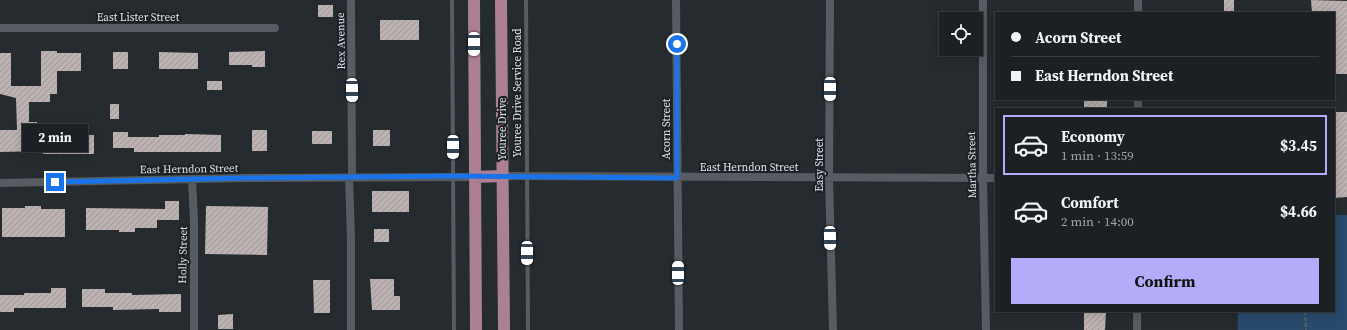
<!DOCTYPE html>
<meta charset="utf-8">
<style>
body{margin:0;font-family:"Source Serif 4",serif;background:#292d31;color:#f1f3f6;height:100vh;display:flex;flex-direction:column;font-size:15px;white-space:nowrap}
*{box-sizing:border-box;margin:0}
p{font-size:13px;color:#a0a3a6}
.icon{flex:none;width:22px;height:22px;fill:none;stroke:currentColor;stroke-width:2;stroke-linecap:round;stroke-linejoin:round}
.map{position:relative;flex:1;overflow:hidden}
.side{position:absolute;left:995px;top:108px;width:340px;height:204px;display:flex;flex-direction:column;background:#1c2024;border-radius:0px;box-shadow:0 2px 10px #0003,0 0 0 1px #3a3e41}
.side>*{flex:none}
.banner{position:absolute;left:995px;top:12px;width:340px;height:88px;border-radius:0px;box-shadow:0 2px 10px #0003,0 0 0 1px #3a3e41;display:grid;align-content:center;height:88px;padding:0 16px;background:#1c2024}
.tools{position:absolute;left:939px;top:12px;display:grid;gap:8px}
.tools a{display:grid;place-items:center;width:44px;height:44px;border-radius:0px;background:#1c2024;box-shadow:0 2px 10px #0003,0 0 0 1px #3a3e41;font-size:20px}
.end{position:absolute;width:18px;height:18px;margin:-9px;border:5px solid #1a73e8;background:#fff;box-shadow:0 0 0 2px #fff}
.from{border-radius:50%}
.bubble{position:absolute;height:28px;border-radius:0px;background:#1c2024;box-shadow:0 2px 10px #0003,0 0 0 1px #3a3e41;font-size:13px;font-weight:700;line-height:28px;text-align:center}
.car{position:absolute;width:12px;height:24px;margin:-12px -6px;border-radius:5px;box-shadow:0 0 3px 1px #0007;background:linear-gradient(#fff 24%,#345 0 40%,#fff 0 76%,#345 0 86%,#fff 0)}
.banner b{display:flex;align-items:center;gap:14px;height:38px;font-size:15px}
.banner b+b{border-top:1px solid #3a3e41}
.banner i{width:10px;height:10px;background:#f1f3f6}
ul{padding:7px 0 0;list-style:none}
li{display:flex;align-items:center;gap:12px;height:60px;margin:0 8px 6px;padding:0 8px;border:2px solid transparent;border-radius:0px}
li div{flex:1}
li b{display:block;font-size:15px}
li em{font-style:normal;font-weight:700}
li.selected{border-color:#b3adf9}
li>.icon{width:36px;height:36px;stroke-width:1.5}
.cta{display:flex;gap:8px;margin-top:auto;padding:8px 16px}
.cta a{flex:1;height:46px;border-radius:0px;background:#b3adf9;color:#111;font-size:16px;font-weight:700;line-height:46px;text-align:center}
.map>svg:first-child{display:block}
.park{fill:#284a6b}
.building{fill:url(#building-hatch)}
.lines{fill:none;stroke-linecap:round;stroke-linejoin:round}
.path{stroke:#5f6368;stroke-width:2;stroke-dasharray:4 2;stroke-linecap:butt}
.lane{stroke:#565c62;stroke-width:4}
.street{stroke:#565c62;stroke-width:8}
.primary{stroke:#ab8095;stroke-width:12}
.route{stroke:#1a73e8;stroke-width:5}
.labels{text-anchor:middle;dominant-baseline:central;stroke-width:4;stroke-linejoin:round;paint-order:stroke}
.street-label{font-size:11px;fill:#dfe2e6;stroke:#1c2126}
</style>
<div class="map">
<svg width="1347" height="330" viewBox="0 0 1347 330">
<defs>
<pattern id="building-hatch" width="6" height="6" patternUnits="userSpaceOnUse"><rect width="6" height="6" fill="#bdb2b2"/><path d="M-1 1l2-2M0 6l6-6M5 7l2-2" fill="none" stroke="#9e9697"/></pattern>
</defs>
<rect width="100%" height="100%" fill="#262b30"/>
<path class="park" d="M1334,215H1347V330H1238V311H1334Z"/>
<path class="building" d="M1224,0H1234V13H1224Z
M1311,0L1347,1V74H1334V13H1312Z
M318,5H333V17H318Z
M380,20H419V40H380Z
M41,51H57V53H81V71H57V94H50V102H29V122H37V129H60V135H94V154H43V151L0,152V130H17L16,98L0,94V53H11V86H41Z
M265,51V67H252V65H229V52Z
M113,52H128V69H113Z
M159,52L198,53V69H159Z
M207,81H222V90H207Z
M1084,99H1107V109H1084Z
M110,104H119V119H110Z
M1334,112H1347V197L1334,198Z
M252,130H267V151H252Z
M373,130H390V146H373Z
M312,131H332V144H312Z
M113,132H128V137H159V135H185V134L221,135V152H134V148H113Z
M372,191H409V212H372Z
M165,201H179V220H157V228H135V232H119V230H86V208L165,209Z
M25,206H41V209H65V237H2V208H25Z
M206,206L268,207L267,255L205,254Z
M374,229H389V242H374Z
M370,279H394V296H400V310H372Z
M313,280H330V313H314Z
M51,288H66V308H14V312H0V295H24V293H51Z
M82,289H105V293H132V295L181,294V312H159V309L113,310V307H82Z
M1084,311H1106L1105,330H1084Z
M233,314V329H218V315Z"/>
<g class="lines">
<path class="path" d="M1305,311L1306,330"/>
<path class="lane" d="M452,0L454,330
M526,0L528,330"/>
<path class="street" d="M351,0L352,178
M676,0L679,330
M830,0L829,178L833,330
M983,0V178L986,330
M1138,0V13
M0,28H275
M1138,109V99
M502,176L996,178
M349,178L351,238V330
M192,180L194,220V330
M0,183L247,178L475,177
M1137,311V330"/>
<path class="primary" d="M474,0L476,330
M501,0L504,330
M475,177L502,176"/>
</g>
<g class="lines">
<path class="route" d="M55,182L247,178L453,176L677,178V44"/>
</g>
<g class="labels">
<g class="street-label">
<text x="138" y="17">East Lister Street</text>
<text transform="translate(341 41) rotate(-91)">Rex Avenue</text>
<text transform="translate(517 93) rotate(-90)">Youree Drive Service Road</text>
<text transform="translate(502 129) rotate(-90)">Youree Drive</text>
<text transform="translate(666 129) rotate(-90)">Acorn Street</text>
<text transform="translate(819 165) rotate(-90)">Easy Street</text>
<text transform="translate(972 165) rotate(-91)">Martha Street</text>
<text x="749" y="167">East Herndon Street</text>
<text transform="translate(189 169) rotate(-1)">East Herndon Street</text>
<text transform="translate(183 255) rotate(-89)">Holly Street</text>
</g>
</g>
</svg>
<div class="tools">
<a><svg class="icon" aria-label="locate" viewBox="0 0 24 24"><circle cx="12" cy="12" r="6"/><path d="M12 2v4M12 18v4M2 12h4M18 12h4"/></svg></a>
</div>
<i class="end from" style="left:677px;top:44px"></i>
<i class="end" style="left:55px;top:182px"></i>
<div class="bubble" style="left:22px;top:124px;width:66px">2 min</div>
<i class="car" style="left:474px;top:44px;rotate:180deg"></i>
<i class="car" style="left:830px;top:89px;rotate:180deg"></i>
<i class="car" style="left:352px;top:90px;rotate:179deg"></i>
<i class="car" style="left:453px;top:147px;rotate:180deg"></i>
<i class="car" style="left:830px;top:238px;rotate:179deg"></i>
<i class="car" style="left:527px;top:253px;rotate:180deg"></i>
<i class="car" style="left:678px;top:273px;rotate:0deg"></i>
<div class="banner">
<b><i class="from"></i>Acorn Street</b>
<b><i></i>East Herndon Street</b>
</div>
<section class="side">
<ul>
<li class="selected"><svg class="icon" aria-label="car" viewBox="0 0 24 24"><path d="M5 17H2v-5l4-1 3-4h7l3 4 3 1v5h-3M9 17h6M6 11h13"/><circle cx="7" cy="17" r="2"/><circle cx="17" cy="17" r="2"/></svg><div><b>Economy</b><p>1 min · 13:59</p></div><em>$3.45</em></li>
<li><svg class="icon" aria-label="car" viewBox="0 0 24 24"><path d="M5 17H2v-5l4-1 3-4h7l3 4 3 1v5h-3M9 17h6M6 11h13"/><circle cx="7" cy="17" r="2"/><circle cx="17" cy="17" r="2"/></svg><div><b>Comfort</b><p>2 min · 14:00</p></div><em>$4.66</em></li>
</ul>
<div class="cta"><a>Confirm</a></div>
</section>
</div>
